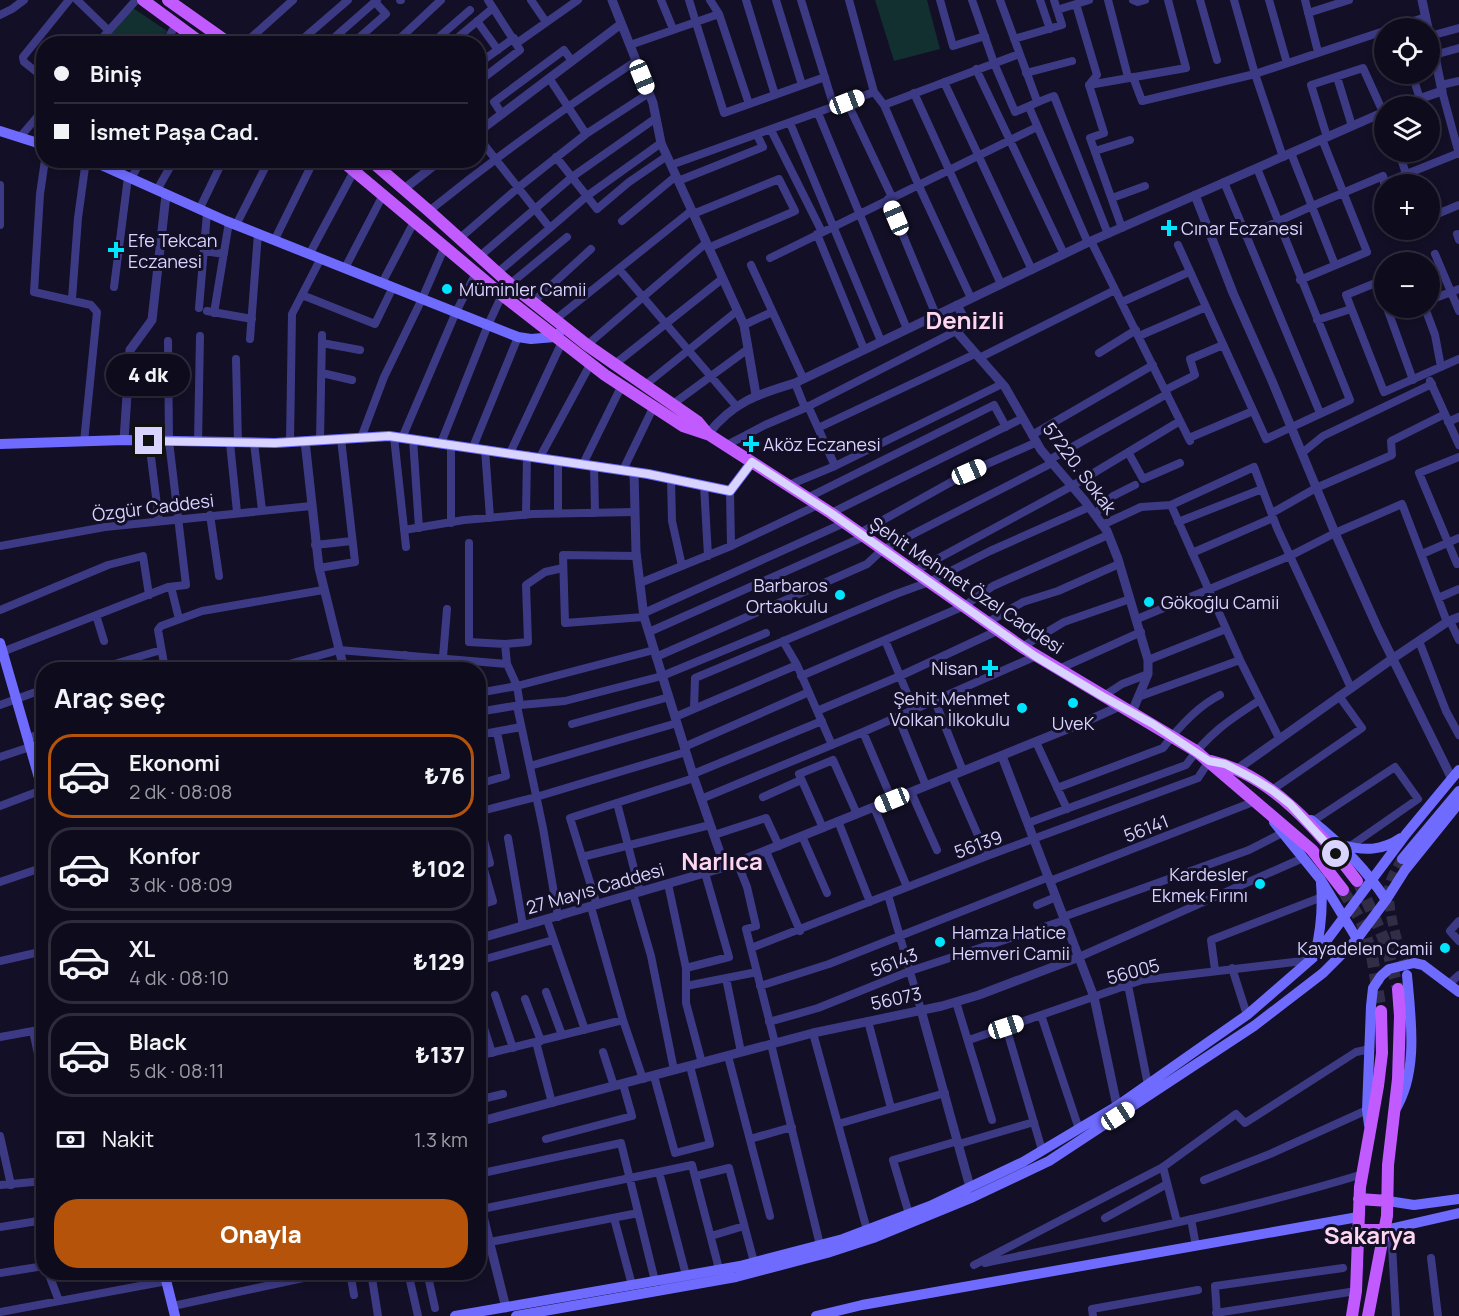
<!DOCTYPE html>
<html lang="tr">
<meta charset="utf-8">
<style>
body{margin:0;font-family:Manrope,sans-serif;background:#1c1929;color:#f1f3f6;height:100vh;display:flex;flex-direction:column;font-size:22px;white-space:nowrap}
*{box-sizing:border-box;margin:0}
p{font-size:20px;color:#9b9ba3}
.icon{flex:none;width:33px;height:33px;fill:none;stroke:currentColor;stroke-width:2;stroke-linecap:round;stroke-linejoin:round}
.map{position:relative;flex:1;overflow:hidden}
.sheet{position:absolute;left:36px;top:662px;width:450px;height:618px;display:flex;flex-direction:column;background:#0e0b1c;border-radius:24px;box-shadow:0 3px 9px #0003,0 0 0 2px #2e2b3b}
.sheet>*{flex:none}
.guide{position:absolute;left:36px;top:36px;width:450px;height:132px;border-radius:24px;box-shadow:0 3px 9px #0003,0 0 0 2px #2e2b3b;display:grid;align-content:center;height:132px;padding:0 18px;background:#0e0b1c}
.tools{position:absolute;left:1374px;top:18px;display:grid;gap:12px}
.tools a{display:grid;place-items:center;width:66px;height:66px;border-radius:50%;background:#0e0b1c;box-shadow:0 3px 9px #0003,0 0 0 2px #2e2b3b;font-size:30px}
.end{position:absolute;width:27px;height:27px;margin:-14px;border:8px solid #d9d4ff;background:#111;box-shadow:0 0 0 3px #111}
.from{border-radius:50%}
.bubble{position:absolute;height:42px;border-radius:21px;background:#0e0b1c;box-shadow:0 3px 9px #0003,0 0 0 2px #2e2b3b;font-size:20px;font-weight:800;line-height:42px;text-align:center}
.car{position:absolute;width:18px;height:36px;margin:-18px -9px;border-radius:8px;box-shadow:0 0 4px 2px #0007;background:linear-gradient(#fff 24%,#345 0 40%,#fff 0 76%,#345 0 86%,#fff 0)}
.guide b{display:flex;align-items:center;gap:21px;height:57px;font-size:22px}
.guide b+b{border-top:2px solid #2e2b3b}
.guide i{width:15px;height:15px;background:#f1f3f6}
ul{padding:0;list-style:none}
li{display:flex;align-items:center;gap:18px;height:84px;margin:0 12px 9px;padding:0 6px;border:3px solid #2e2b3b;border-radius:24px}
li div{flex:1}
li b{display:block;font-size:22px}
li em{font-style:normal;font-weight:800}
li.on{border-color:#b45309}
li>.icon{width:54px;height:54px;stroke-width:1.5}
h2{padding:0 18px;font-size:27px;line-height:72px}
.pay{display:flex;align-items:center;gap:15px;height:66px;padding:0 18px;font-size:22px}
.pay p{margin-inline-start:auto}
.button{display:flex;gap:12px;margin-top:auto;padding:12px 18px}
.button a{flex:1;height:69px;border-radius:24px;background:#b45309;color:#fff;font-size:24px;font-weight:800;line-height:69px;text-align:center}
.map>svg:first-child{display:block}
.green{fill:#12302f}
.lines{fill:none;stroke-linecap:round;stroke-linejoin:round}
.secondary-tunnel{stroke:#312d47;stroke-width:10;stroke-dasharray:10 5;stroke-linecap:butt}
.primary-tunnel{stroke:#312d47;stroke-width:12;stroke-dasharray:12 6;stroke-linecap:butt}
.minor{stroke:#3d3a85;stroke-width:8}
.tertiary{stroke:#3d3a85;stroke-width:9}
.secondary{stroke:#6f6bff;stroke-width:10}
.primary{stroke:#c25bff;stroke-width:12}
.route{stroke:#d9d4ff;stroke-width:8}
.poi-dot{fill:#00e5ff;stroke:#130f26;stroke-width:2}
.labels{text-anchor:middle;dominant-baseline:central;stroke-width:6;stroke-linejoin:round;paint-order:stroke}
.poi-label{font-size:18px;fill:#d9d4ff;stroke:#130f26;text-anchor:start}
.street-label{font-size:18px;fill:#d9d4ff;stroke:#130f26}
.district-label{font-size:24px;font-weight:bold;fill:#ffd6f0;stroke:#130f26}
</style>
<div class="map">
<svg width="1459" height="1316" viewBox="0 0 1459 1316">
<rect width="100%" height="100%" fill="#130f26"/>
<path class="green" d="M875,0H927L940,49L894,61Z
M133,8L167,31L158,43L103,44Z"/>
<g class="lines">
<path class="secondary-tunnel" d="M1402,859C1397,868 1390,878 1389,889C1388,917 1399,945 1407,972"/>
<path class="primary-tunnel" d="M1359,883L1386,944L1398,989
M1343,890L1362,923L1372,956L1381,1011"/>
<path class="minor" d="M77,0L108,30
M400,0H401
M531,0L546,22
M661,0L673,29
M689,0L724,113L825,77
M710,0L719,14L749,104
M746,0L775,95
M776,0L802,85
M801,0L834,107
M849,0L874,92L884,105L918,184L971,298
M940,0L953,46L985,36
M972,0L994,63L1015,112C1029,107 1040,100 1054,96L1108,234
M1000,0L1037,101
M1040,0L1050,29
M1108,0L1128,77
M1133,0L1138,2L1145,0
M1200,0L1217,60
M1269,0L1287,63
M1305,0L1318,52
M1076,4L1097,75L1089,85L1104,133L1090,138L1122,228
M1057,10L1089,0
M1308,13L1349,0
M0,15L12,9L24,0
M477,21L498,50
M1391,28L1426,17
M1430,36L1459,28
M1014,39L1062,25L1054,0
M517,43L578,0
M97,44L136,0
M165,44L176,24
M244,44L293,0
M297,44L348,0
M327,44L377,0
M352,44L386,14L375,2
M394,44L441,0
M431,44L470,10
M450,44L493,8
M630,45L719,14
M1434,55L1459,48
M478,64L514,38
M976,69L1064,254
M1026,73L1072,61
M1412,74L1420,99
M1133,77L1142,101L1255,74L1234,0
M1337,77L1352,126
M44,78L24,62L23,57L69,0
M549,78L586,134
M478,82L520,50L488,0
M944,82L1032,270
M1089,85L1186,68L1168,0
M1441,85L1459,81
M1442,91L1459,154
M914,93L1001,284
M847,102L892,197
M884,105L1019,54
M1029,107L1088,243
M818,113L907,329
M502,114L494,102L564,50L572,61
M790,123L881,341
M771,130L822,232
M20,137L44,109
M478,137L550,228L497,273
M1327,137L1311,85L1363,68L1383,112
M1095,151L1130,140
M1399,152L1406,174
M1291,153L1335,265
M556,157L597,209L629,182L667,156
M1283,157L1255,74L1384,31
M45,160L40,194L34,292L91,305L97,312L84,442
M671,165L874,92
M115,171L121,160
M131,179L141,160
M678,181L763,147L757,135
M1224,182L1320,413
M1384,183L1459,153
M0,185V225
M157,190L174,160
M1112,198L1145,186
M888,199L936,315
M199,210L223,160
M429,211C496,157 564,108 636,61
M693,214L779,179L795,211L708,248
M1430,217L1459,205
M622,221L676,176
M236,225L269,160
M550,228L587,196L661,143
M817,234L864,349
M1457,234L1459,240
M1246,236L1312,206L1383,176L1385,184
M460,238L519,187L586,134L649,93
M275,239L314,160
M1091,241L1190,441
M1178,245L1266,439L1350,400L1257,168
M204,251L224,254
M310,253L354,171
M1435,254L1459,311
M480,256L572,177L656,118
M770,258L1037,127
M1406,260L1407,262
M751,265L803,378
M345,268L383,195
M619,269L737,407
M1300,280L1367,252L1322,139
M382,283L415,220
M510,284L567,237
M114,287L128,177
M302,295L375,324L393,287
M72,299L78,218L86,160
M1430,300L1459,289
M1384,301L1378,282L1346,295L1384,392L1459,359
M533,302L591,249
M1122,302L1189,272
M199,308L207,213
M1387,308L1413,380
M1425,308L1435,335L1441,367
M207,311L252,319
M214,313L229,222
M556,319L691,211
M1317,320L1351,309
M744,325L772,312
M1139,336L1206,307
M250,339L258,233
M322,343L360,350
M587,345L706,243
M1099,353L1136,330
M979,358L1115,290
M236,359L238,443
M615,364L722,279
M322,373L352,380
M1430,381L1459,445
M795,383L805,408L956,331
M644,386L737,311
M1165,390L1195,375L1190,359L1223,345
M673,404L748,349
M808,406L818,428
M1448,422L1459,417
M1032,435L1153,365
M394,437L406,547
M361,438L384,377L422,299L445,246
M402,438L456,312L476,273
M1189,438L1253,411
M413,439L419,528
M320,440L322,335
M149,441L159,521
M198,442L200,336
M290,442L292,314L321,258
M230,443L237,512
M254,443L262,510
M441,443L488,325L502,295
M451,444V523
M725,446L765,425L805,408
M473,447L518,337
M485,449L490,518
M1128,452L1143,479L1180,463
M510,453L562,342
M1302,453L1323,436L1432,384
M540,457L591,363
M1049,460L1167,394
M583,464L621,387
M594,465L595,513
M835,466L818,428L975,354
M623,470L653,408
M671,479L672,521L682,566
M704,485L708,556
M789,485L835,466L1002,384
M730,491L731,546
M807,498L994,405L1006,427
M1171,505L1240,660L1279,738
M831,513L1023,418
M1272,513L1316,488L1392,455L1391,441L1445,414
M558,514V460
M1095,514L1113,496L1135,485
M210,515L219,576
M526,515L527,455
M1178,522L1262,489
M1102,525L1141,507L1171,505L1254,467L1277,528L1351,688
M404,530L464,520L532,514L635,512
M858,534L969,472L1037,442
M469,543V642L505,644L507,664L517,686L520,705
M315,545L352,541
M0,546L105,527L311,506
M1192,553L1273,518
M1422,554L1459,538
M637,556L563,555L565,623L644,617
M1457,564L1419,473L1459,457
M319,568L355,562L341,439
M913,572L1072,486L1180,421
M640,583L731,546L818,505
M171,587L179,619
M1438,598L1459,589
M0,610L108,565L143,556L149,595
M644,613L844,523
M96,615L104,641
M1137,619L1290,556L1335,533L1402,504L1447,622
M1450,621L1459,640
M988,622L1023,602L1058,591L1119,564
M649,632L863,537
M885,640L914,710
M783,641L797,665L832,745
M1419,641L1446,711L1459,735
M505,644L528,642L526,585L545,572L563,568
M1022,647L1064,622L1130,599
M2,652L168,587L186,585L169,441L168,341
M405,655L407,669
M656,657L867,564L882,550L1052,463
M1148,660L1226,629
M98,669L161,650
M165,669L158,630L161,626L202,611L323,590
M271,669L339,650L507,664
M442,669L447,609
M1059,669L1141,632
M478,675L484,693
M801,676L964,606L993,586L1108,535
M478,693L517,686L654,650
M1102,697L1122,684L1148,674
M1138,697L1240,660
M935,701L963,771
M0,705L44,689
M517,706L543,828L558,917
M694,708L695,678L896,594L929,582L990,551L1089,507
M817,711L900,676L999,630
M478,712L520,705L565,701L662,676L766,633
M675,717L797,665
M898,717L926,786
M572,724L669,697
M863,732L892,800
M478,735L521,727
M27,738L44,733
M1036,742L1067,809
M684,747L809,692
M0,757L30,747
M530,766L677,723
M693,774L822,721
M952,776L987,856
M478,784L506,776L497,732
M1057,788L1163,748C1178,728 1198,706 1220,695
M1272,790L1362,728L1339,696
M911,792L937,850
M763,797L801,780
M701,799L863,732L1036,656
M617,803L640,892
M0,806L42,790
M874,807L907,887
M478,812L536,797L686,752
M478,818L490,863L478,867
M838,821L870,902
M1313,821L1395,767L1418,799L1349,847
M1028,823L1186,765C1208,734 1229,720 1260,700
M823,828L799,774L833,760L857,814
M714,835L766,818L779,846
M802,836L827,893
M508,838L523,926
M766,851L800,931
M582,857L710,825
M737,862L747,887L756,926L746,929L775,1043
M1050,881L1253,802
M0,882L44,867
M668,884L686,968V1003L702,1063
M633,894L651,956L674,1070
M888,895L921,1010
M597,905L570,818L694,778
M1037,905L1056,897
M478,906L493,901L483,866
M591,907L623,1020L643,1079
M1063,917L1249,850L1282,833
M547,920L585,1030
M1459,921L1450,931L1459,941
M751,948L987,856L1198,778L1209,761
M1079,957L1303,858
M0,961L44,951
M478,961L553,940
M686,968L729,957L705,873
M1232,968L1247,1015
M1215,970L1211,940L1322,897
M726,978L741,1052
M1449,984L1459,975
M1128,985L1148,1085
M686,986L757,972
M760,986L829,964L1049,877
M546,992L562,1035
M495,995L513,1048
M525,999L541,1041
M956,1002L992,1120
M478,1009L492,1053
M1041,1015L1079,1129
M868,1021L891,1108
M769,1022L818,1008L910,971L1065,920
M1006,1027L1042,1150
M33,1031L44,1082
M813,1033L867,1230
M0,1037L44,1029
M969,1040L1142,980L1311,960
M536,1042L552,1103
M771,1044L820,1245
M603,1052L614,1086
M478,1056L623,1020
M728,1056L770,1216
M654,1076L675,1153L710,1144L690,1066
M478,1100L503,1094
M838,1124L945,1093
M0,1136L11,1185
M546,1139L632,1116L623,1084
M750,1139L792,1127
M959,1144L1034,1122
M1163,1167L1177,1222
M659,1172L686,1275
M478,1174L621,1143L655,1281
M696,1176L729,1168L754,1262
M1204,1180L1270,1154L1367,1110
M0,1185L44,1181
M482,1209L692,1165L719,1269
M909,1214L893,1160L958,1141
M614,1218L632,1285
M1105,1218L1167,1184
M1191,1219L1196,1246
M0,1227L44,1220
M1385,1230L1392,1245L1396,1316
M711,1236L744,1226
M490,1242L638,1213
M1431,1258L1438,1316
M985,1263C1111,1237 1239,1212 1363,1174
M974,1265L1163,1167L1236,1114L1245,1123L1356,1052L1370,1049
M48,1272L59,1301
M350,1272L354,1295
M371,1272L378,1316
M408,1272L418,1316
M427,1272L435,1308
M0,1273L44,1266
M173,1306L331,1272
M0,1312L167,1281
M1216,1313L1356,1291
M1093,1316L1092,1309L1198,1290
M1217,1316L1215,1286L1343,1268"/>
<path class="tertiary" d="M612,0L653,103L661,143L744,325L756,395
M1422,0L1428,28
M1399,106L1442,91L1430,33
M478,132L621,24
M404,189L441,160
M1195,195L1233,293L1272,381L1335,533L1378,629L1452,779
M957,305L967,324L956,331L1005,387L1041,450L1084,500L1107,531L1118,559L1148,660V674L1132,712
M708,434C733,402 758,394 795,383L1091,241L1384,112
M124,440L130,350L152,320L166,195
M305,441L319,568L344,669
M634,472L636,552L644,617L694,778L725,867
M1002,756L1094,997L1117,1106
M1236,770L1392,659L1447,622L1459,617
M478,939L725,867L1087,721L1120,706
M921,1010L970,1187
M478,1122L813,1033L942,1006L979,995L1079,957
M478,1196L506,1308"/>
<path class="secondary" d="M0,131L44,145
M90,160L226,221L518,337L531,339L555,337L559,333
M0,444L124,440L275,443L389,436L648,474L730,491L752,462
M0,643L44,795
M1311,820C1340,843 1366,869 1386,900
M1274,822L1321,880L1357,939
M1342,845C1364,851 1382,851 1401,838
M1402,859L1459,791
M1315,954C1321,930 1323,907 1321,883
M1394,1112C1419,1073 1411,1020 1407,975
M1369,1125L1367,1110L1371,1006L1373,988L1381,976L1389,969L1414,963L1423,965L1459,992
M1388,1201L1414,1205L1459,1199
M1385,1230L1459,1213
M164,1272L175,1316
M455,1316L740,1266L843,1239L930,1206L1023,1162L1117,1106L1247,1015L1315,956L1406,834L1459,770
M516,1316L736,1277L827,1253L873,1238L973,1197L1049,1161L1254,1026L1323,973L1357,939L1386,900L1405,870L1459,803
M816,1316L862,1305L1358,1217"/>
<path class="primary" d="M143,0L203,44
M168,0L230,44
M341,160L502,295L605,375L683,426L707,434
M370,160L429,211L510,284L587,345L698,422L708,434L831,513L1022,647L1196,751L1312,850L1343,890
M1211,761C1272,775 1321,833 1357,881
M1359,1199L1388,1201
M1357,1230H1385
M1352,1316L1356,1291L1360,1187L1378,1086L1382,1053L1381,1011
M1368,1316L1387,1216L1388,1165L1398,1079L1400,1016L1398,989"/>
</g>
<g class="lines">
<path class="route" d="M149,441L275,443L389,436L648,474L730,491L752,462L831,513L1035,656L1102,696L1153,724L1209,761L1225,764L1254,779L1272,790L1290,804L1336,854"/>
</g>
<g class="poi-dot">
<path d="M1166 219h6v6h6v6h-6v6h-6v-6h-6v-6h6z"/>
<path d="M113 241h6v6h6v6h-6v6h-6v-6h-6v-6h6z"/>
<circle cx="447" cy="289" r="6"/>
<path d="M748 435h6v6h6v6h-6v6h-6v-6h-6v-6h6z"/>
<circle cx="840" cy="595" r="6"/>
<circle cx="1149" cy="602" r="6"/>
<path d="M987 659h6v6h6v6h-6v6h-6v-6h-6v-6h6z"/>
<circle cx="1073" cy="703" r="6"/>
<circle cx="1022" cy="708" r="6"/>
<circle cx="1260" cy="884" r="6"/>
<circle cx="940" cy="942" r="6"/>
<circle cx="1445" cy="948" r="6"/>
</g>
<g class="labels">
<g class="poi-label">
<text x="1181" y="228">Cınar Eczanesi</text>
<text x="128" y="240">Efe Tekcan<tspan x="128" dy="21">Eczanesi</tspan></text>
<text x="459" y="289">Müminler Camii</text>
<text x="763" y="444">Aköz Eczanesi</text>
<text x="828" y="585" text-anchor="end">Barbaros<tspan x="828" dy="21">Ortaokulu</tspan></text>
<text x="1161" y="602">Gökoğlu Camii</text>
<text x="978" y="668" text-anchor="end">Nisan</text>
<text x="1010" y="698" text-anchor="end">Şehit Mehmet<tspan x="1010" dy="21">Volkan İlkokulu</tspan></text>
<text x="1073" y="723" text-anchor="middle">UveK</text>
<text x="1248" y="874" text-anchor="end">Kardesler<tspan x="1248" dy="21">Ekmek Fırını</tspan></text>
<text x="952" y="932">Hamza Hatice<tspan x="952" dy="21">Hemveri Camii</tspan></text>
<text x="1433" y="948" text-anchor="end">Kayadelen Camii</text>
</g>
<g class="street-label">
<text transform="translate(1080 468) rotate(53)">57220. Sokak</text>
<text transform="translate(153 507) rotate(-7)">Özgür Caddesi</text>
<text transform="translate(967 585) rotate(34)">Şehit Mehmet Özel Caddesi</text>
<text transform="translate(1146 828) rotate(-21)">56141</text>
<text transform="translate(978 844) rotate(-20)">56139</text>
<text transform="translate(595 888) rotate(-16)">27 Mayıs Caddesi</text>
<text transform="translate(894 962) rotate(-21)">56143</text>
<text transform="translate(1133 971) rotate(-15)">56005</text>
<text transform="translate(896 998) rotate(-12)">56073</text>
</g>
<g class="district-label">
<text x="965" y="319">Denizli</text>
<text x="722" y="860">Narlıca</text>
<text x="1370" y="1234">Sakarya</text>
</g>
</g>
</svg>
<div class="tools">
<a><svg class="icon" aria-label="locate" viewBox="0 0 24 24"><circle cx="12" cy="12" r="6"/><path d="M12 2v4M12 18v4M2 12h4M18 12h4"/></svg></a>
<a><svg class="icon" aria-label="layers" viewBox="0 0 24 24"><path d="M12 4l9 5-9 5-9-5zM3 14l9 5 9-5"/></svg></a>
<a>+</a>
<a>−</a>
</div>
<i class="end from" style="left:1336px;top:854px"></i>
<i class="end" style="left:149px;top:441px"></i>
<div class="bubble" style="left:106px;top:354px;width:84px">4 dk</div>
<i class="car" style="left:642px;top:77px;rotate:158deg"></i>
<i class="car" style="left:847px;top:102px;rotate:69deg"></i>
<i class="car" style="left:896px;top:218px;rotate:337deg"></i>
<i class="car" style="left:969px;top:472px;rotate:66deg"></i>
<i class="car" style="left:892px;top:800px;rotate:248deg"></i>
<i class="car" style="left:1006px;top:1027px;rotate:72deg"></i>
<i class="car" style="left:1118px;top:1116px;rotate:57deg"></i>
<div class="guide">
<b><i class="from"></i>Biniş</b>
<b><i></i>İsmet Paşa Cad.</b>
</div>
<section class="sheet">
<h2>Araç seç</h2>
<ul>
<li class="on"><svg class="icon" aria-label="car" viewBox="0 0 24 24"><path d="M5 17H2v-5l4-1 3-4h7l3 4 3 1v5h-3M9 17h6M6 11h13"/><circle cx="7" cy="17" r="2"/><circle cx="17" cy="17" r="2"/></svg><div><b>Ekonomi</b><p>2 dk · 08:08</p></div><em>₺76</em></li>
<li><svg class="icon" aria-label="car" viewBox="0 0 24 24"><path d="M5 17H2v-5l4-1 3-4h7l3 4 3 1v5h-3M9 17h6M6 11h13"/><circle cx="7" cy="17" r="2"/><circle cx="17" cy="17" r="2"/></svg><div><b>Konfor</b><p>3 dk · 08:09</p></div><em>₺102</em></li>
<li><svg class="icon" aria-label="car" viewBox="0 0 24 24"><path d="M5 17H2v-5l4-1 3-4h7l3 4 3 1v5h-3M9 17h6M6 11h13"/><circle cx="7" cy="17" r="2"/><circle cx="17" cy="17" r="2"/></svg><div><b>XL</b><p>4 dk · 08:10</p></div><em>₺129</em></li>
<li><svg class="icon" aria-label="car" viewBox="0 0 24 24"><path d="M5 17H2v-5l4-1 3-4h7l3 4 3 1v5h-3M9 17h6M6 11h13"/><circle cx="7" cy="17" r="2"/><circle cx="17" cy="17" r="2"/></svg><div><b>Black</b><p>5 dk · 08:11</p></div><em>₺137</em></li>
</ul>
<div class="pay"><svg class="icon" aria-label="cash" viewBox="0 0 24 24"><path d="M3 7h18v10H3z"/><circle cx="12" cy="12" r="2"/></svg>Nakit<p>1.3 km</p></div>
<div class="button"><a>Onayla</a></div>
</section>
</div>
